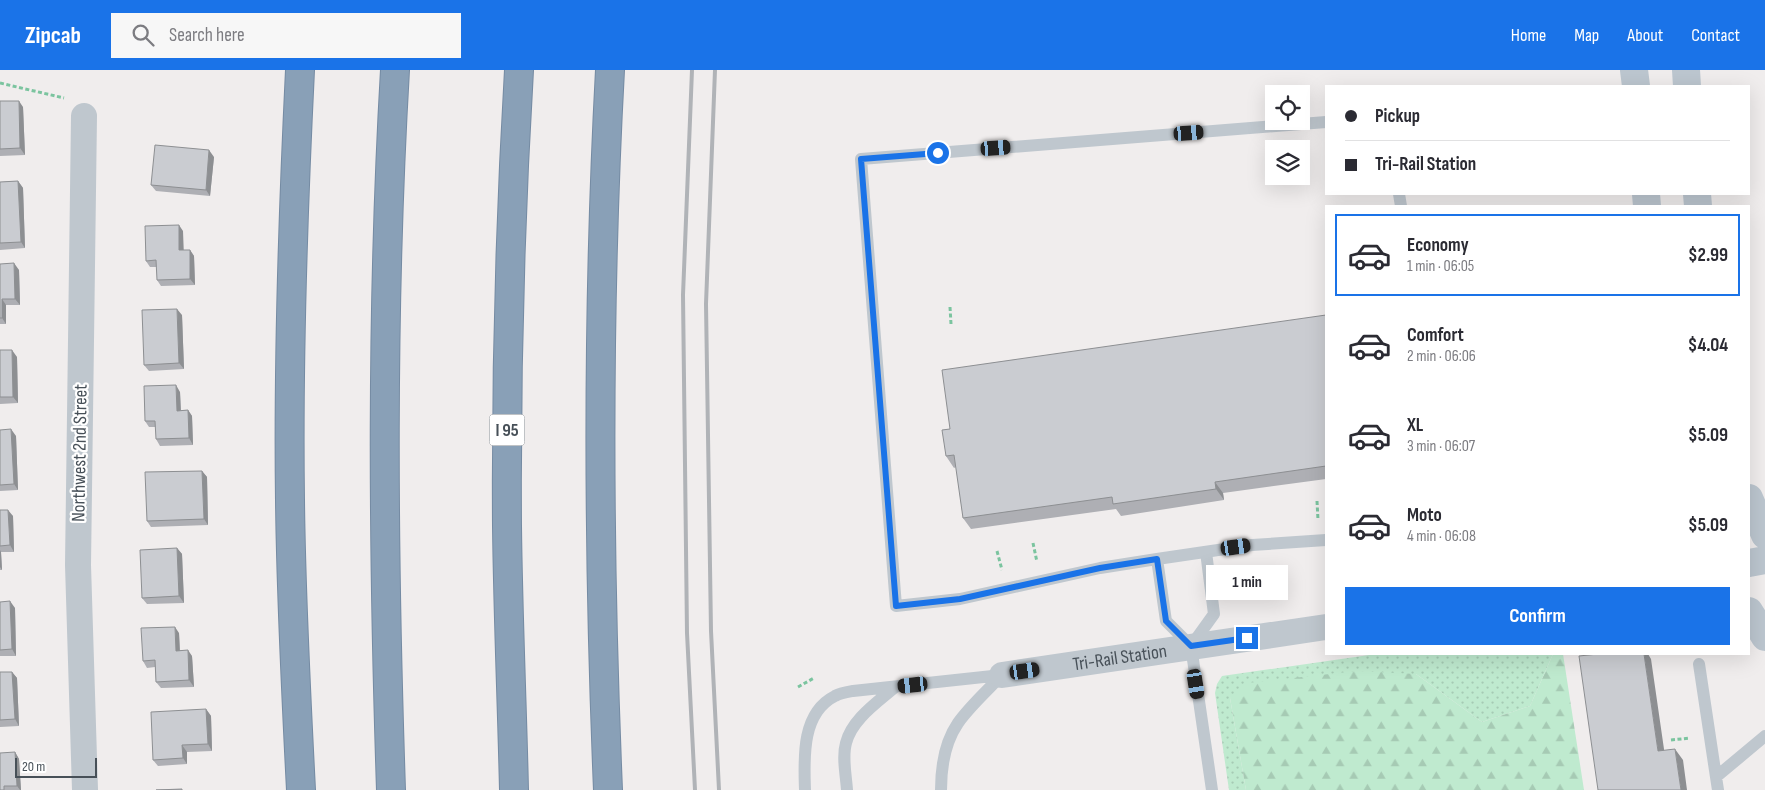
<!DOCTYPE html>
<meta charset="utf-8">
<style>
body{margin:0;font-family:"Sofia Sans Condensed",sans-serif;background:#f7f7f7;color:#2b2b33;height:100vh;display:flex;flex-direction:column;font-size:19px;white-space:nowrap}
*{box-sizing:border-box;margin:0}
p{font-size:16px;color:#7c7c81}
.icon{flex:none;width:28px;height:28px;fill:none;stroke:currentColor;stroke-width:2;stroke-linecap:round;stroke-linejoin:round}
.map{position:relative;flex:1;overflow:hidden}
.sheet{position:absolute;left:1325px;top:135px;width:425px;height:450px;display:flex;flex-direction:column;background:#fff;border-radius:0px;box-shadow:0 5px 20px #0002}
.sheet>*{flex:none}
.hud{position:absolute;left:1325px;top:15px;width:425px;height:110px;border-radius:0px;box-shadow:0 5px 20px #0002;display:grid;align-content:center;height:110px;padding:0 20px;background:#fff}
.buttons{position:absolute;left:1265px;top:15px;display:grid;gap:10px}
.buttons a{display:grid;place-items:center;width:45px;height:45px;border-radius:0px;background:#fff;box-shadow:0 5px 20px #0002;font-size:25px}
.scale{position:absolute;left:15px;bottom:12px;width:82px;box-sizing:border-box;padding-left:5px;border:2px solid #475058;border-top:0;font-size:14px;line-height:18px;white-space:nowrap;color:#475058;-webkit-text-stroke:4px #fff;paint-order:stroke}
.end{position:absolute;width:22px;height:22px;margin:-11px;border:6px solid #1a73e8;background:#fff;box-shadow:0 0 0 2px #fff}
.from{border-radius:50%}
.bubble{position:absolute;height:35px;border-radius:0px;background:#fff;box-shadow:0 5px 20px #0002;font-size:16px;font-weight:700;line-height:35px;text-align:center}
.car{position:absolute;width:15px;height:30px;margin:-15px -8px;border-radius:6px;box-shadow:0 0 4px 1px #0007;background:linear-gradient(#222 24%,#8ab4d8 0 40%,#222 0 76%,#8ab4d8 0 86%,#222 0)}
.hud b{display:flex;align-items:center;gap:18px;height:48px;font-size:19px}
.hud b+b{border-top:1px solid #e1e1e2}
.hud i{width:12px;height:12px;background:#2b2b33}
ul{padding:9px 0 0;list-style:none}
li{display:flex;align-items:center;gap:15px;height:82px;margin:0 10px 8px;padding:0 10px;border:2px solid transparent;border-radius:0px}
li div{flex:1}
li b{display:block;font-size:19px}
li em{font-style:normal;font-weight:700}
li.selected{border-color:#1a73e8}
li>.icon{width:45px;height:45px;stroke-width:1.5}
.cta{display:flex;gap:10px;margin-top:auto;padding:10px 20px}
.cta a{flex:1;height:58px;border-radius:0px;background:#1a73e8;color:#fff;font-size:20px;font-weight:700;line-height:58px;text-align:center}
header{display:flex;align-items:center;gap:30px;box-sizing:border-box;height:70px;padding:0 25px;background:#1a73e8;color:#fff}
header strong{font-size:24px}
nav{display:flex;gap:28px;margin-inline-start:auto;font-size:18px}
.search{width:350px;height:45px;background:#f7f7f7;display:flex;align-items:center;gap:12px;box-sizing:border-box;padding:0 18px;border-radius:0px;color:#7c7c81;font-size:19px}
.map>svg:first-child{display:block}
.grass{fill:url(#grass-dots)}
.forest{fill:url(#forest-firs)}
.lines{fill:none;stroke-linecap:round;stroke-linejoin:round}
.highway-casing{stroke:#758ba3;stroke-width:30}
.path{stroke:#7bc49f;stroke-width:3;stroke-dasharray:4 2.5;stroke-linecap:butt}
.lane{stroke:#bfc7ce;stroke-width:12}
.street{stroke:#bfc7ce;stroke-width:26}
.secondary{stroke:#bcc6cf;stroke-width:28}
.highway{stroke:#89a0b7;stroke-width:28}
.rail{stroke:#b0b3b7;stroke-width:4}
.wall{fill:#aeafb4}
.shaded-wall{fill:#8d8f92}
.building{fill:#caccd1;stroke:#8d8f92}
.route{stroke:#1a73e8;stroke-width:6}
.labels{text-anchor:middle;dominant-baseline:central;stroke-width:4.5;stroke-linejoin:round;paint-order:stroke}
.shield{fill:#fff;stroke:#7e848a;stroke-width:1}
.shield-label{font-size:18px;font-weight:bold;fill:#475058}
.street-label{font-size:19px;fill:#475058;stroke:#fff}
</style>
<header>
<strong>Zipcab</strong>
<div class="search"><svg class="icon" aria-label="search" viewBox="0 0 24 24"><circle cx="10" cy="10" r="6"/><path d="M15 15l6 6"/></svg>Search here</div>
<nav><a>Home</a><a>Map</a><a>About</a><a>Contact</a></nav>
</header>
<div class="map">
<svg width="1765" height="720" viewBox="0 0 1765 720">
<defs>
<pattern id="grass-dots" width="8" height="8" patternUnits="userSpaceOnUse" patternTransform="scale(1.25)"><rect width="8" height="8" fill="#bfeacf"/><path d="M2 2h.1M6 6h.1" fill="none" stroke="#a6cab4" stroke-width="1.8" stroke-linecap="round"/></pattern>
<pattern id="forest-firs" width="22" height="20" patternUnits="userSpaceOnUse" patternTransform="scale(1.25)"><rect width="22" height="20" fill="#bfeacf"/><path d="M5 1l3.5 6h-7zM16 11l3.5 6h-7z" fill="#a6cab4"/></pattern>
</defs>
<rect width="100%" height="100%" fill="#f0eded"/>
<path class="grass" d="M1376,584H1553L1530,636L1482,652L1416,604L1230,628L1246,720H1229L1215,623L1217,614L1222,606Z"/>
<path class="forest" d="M1553,584H1563L1584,720H1246L1230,628L1248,613L1357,601L1416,604L1482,652L1530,636Z"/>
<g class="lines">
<defs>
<path id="highway" d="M300,0C293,143 288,287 290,430C291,527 296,623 301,720
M391,720C383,480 381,240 395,0
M514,720C512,632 508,544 507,456C506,304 510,152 519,0
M608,720C598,480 597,240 610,0"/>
</defs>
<use href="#highway" class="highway-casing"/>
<path class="path" d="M0,13L64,28
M950,237L951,254
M1317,431L1318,450
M1033,473L1037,492
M997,481L1002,500
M798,617L814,608
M1671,670L1690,668"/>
<path class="lane" d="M1326,52L861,89L896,536L960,529L1100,498L1157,489L1252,475L1326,470
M1399,124L1401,136
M1157,489L1166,551L1191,576L1212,720
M1191,576L1214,544L1206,482
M1699,594L1716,707
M805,720C804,689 801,643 835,626C840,623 847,622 853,621L1002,605
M847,720C846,705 842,687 846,673C852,649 878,632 895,617
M941,720C941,698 945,672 958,653C970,636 988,620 1002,605
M1718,720L1716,707L1765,666"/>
<g class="street">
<path d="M84,46L78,495L85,720"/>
<path id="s1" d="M1002,605L1326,557"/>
</g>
<path class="secondary" d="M1634,0L1636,16
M1686,0L1687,16
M1646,124L1647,136
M1697,124L1698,136
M1749,428L1765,465
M1749,493L1765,490
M1749,541L1765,567"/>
<use href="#highway" class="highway"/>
<path class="rail" d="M692,0L683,225L687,563L695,720
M715,0L706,234L711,561L719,720"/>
</g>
<path class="wall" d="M0,31L23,37L25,85L0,86Z
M214,87L210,126L156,121L151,115Z
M18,111L23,118L25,178L0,180V112Z
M183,161V180H190L194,186L195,215L161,216L157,210V197H150L146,191Z
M0,194L19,200L20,235H6V254H0Z
M182,245L184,299L149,301L144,295Z
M1326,245V409L1223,423L1224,430L1121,446L1116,439L971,459L963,448L956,397L954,398L946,386Z
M0,280L17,287L18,333L0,334Z
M180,322L181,340H188L192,346L193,375L160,376L156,369V357H149L145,351Z
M0,360L16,366L18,420L0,421Z
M202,401L207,407L208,455L151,457L147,451Z
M0,440L13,446L14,482H1L2,500H0Z
M177,478L182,484L184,533L147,534L142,528Z
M0,532L15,538L16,586H0Z
M179,563L180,580L192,586L194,617L161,618L156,612L155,597L147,598L143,591Z
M0,602H12L17,608L19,656L0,657Z
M206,639L211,646L212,681L187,682V694L158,696L153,690Z
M15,682L19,689L21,720H0Z"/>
<path class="shaded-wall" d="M19,31L23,37L25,85L20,78Z
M209,80L214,87L210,126L206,120Z
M18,111L23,118L25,178L21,172Z
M179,155L183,161L184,187L179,180Z
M190,180L194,186L195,215L190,209Z
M14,193L19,200L20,235L15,229Z
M2,229L6,235V254L2,248Z
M177,239L182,245L184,299L179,293Z
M12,280L17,287L18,333L13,327Z
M176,315L180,322L181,347L177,341Z
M188,340L192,346L193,375L189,368Z
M11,359L16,366L18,420L14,414Z
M202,401L207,407L208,455L204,449Z
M1215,412L1223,423L1224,430L1216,419Z
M8,440L13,446L14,482L10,475Z
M177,478L182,484L184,533L179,526Z
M0,480L1,482L2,500L0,497Z
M10,531L15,538L16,586L12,579Z
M175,557L179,563L180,587L176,581Z
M188,580L192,586L194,617L189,610Z
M1644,584H1648L1651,589L1666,693L1658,681Z
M12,602L17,608L19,656L15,649Z
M206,639L211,646L212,681L208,674Z
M182,675L187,682V694L183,688Z
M1675,679L1683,690L1687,720H1681Z
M15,682L19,689L21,720H20L17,716Z"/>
<path class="building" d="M0,31H19L20,78L0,79Z
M155,75L209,80L206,120L151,115Z
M18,111L21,172L0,173V112Z
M179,155V180H190V209L157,210L156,190L146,191L145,156Z
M14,193L15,229H2V248H0V194Z
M177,239L179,293L144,295L142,240Z
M1326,245V396L1215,412L1216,419L1113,434L1112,427L963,448L954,385L946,386L942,360L950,359L942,300Z
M0,280H12L13,327H0Z
M176,315L177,341L188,340L189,368L156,369L155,351H145L144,316Z
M11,359L14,414L0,415V360Z
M202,401L204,449L147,451L145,402Z
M0,440H8L10,475L0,476Z
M177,478L179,526L142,528L140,480Z
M10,531L12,579L0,580V532Z
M175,557L176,581L188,580L189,610L156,612L155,590L143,591L141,558Z
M1598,584H1644L1658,681L1675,679L1681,720H1598L1579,586Z
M0,602H12L15,649L0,650Z
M206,639L208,674L182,675L183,688L153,690L151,642Z
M15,682L17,716H4V720H0V683Z
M182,719V720H156Z"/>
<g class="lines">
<path class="route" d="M938,83L861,89L896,536L960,529L1100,498L1157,489L1166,551L1191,576L1247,568"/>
</g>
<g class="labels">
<rect class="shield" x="489.5" y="344.5" width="35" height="31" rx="4"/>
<g class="shield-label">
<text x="507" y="360">I 95</text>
</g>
<g class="street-label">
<text transform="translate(80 383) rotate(-89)">Northwest 2nd Street</text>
<text stroke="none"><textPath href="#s1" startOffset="119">Tri-Rail Station</textPath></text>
</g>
</g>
</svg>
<div class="buttons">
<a><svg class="icon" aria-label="locate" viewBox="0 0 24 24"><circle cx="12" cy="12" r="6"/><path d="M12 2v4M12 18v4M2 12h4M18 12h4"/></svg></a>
<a><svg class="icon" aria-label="layers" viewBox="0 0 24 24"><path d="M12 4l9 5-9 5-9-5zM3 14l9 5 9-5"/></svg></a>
</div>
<div class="scale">20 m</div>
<i class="end from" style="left:938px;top:83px"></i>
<i class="end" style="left:1247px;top:568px"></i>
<div class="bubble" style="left:1206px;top:495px;width:82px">1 min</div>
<i class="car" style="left:1189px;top:63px;rotate:86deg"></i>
<i class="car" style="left:996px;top:78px;rotate:86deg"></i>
<i class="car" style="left:1236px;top:477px;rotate:82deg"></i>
<i class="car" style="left:1025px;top:601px;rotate:82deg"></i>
<i class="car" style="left:1196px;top:614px;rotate:171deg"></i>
<i class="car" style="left:913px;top:615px;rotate:264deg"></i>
<div class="hud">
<b><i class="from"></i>Pickup</b>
<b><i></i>Tri-Rail Station</b>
</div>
<section class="sheet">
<ul>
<li class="selected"><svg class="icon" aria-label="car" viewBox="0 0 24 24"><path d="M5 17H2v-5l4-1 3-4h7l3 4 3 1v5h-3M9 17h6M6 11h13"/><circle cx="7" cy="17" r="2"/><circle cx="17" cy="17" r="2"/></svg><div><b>Economy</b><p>1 min · 06:05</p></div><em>$2.99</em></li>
<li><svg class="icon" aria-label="car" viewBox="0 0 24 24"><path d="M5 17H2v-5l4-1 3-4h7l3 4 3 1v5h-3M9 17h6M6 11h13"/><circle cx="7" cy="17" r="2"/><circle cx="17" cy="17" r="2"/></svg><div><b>Comfort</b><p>2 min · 06:06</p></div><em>$4.04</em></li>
<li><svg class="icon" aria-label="car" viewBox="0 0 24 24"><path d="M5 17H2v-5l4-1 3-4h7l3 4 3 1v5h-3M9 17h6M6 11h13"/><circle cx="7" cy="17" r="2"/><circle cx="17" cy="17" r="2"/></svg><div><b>XL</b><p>3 min · 06:07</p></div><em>$5.09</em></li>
<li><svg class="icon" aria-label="car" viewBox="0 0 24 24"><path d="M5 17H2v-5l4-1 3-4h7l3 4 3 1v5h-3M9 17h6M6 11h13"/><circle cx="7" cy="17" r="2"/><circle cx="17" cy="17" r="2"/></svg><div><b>Moto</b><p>4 min · 06:08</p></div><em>$5.09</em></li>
</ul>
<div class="cta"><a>Confirm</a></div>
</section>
</div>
